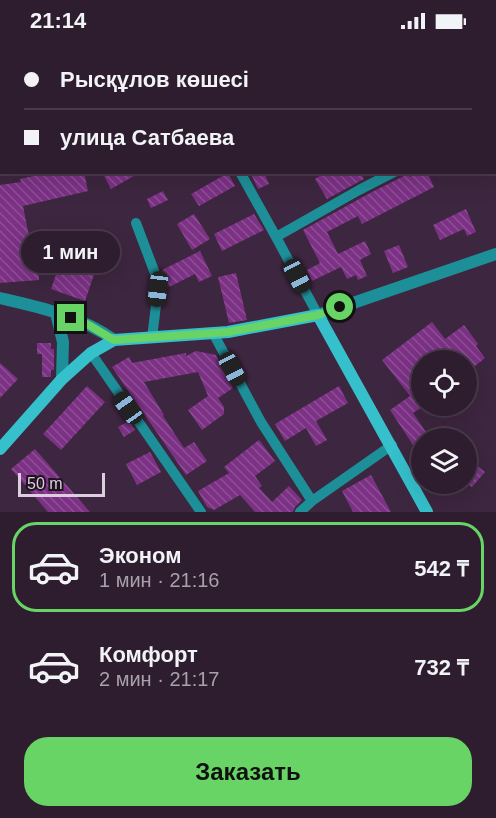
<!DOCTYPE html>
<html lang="ru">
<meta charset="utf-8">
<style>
body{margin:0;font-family:Arial,sans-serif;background:#3a293b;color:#f1f3f6;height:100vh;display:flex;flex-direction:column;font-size:22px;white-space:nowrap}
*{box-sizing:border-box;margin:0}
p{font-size:20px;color:#a7a1aa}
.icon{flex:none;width:33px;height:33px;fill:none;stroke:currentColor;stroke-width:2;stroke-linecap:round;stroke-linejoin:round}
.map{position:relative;height:470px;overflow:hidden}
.details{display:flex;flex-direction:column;background:#2e1c2f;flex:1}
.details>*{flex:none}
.hud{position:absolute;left:0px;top:0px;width:496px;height:132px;box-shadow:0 6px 24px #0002,0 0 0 2px #493a4b;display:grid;align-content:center;height:132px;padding:0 24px;background:#2e1c2f}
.tools{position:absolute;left:411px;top:308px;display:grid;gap:12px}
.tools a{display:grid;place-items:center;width:66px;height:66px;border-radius:50%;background:#2e1c2f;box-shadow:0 6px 24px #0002,0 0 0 2px #493a4b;font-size:30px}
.scale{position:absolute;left:18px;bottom:15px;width:87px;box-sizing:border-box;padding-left:6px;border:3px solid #dccede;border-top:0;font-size:16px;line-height:21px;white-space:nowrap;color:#dccede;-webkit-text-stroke:4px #1e131f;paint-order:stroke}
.end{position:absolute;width:27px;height:27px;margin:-14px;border:8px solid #68d465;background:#111;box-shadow:0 0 0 3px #111}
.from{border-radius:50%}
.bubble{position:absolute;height:42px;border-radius:21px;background:#2e1c2f;box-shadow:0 6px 24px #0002,0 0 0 2px #493a4b;font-size:20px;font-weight:700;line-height:42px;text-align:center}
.car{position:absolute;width:18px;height:36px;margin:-18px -9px;border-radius:8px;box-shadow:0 0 4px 2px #0007;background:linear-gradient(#222 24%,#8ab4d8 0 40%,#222 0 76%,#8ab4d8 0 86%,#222 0)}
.hud b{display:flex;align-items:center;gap:21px;height:57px;font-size:22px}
.hud b+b{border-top:2px solid #493a4b}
.hud i{width:15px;height:15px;background:#f1f3f6}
ul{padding:10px 0 0;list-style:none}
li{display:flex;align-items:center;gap:18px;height:90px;margin:0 12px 9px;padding:0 12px;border:3px solid transparent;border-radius:24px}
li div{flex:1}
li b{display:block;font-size:22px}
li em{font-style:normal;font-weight:700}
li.current{border-color:#68d465}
li>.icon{width:54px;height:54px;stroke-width:1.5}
.primary-button{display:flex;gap:12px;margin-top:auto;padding:12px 24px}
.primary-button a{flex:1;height:69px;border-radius:24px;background:#68d465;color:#111;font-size:24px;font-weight:700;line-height:69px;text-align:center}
.status{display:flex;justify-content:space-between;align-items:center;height:42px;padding:0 30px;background:#2e1c2f;direction:ltr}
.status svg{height:16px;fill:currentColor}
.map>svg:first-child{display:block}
.building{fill:url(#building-back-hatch)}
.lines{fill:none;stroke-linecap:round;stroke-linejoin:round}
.minor{stroke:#1d8f98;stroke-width:10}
.tertiary{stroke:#1d8f98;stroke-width:12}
.secondary{stroke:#35c0cb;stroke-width:12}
.route{stroke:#68d465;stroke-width:8}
</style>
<div class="status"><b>21:14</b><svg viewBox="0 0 49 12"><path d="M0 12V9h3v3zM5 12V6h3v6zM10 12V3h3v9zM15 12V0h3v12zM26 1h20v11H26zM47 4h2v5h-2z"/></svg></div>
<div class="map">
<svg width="496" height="470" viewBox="0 0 496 470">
<defs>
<pattern id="building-back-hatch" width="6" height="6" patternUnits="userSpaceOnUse" patternTransform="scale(1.5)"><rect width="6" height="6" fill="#7c3185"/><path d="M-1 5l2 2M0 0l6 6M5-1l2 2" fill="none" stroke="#8e4e96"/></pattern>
</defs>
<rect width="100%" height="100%" fill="#3d263f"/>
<path class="building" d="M51,130H84L88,149L23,164L29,194H32L33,204H37L39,238L0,241V143L21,140L20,137Z
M102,130H141L111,147Z
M250,130H264L269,142L258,147Z
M326,130H360L364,137L327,157L315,137Z
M418,130H427L434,145L362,182L358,174L327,190L338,212L365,199L371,212L360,218L367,234L358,238L356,233L347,237L341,225L312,239L307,228L320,221L303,188L372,150L408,132L410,135Z
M228,131L235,144L199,164L191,152Z
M163,149L168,158L151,166L147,157Z
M466,167L476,190L467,194L464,187L440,198L433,183Z
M194,172L210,197L192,208L177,182Z
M254,172L264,188L222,209L214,192Z
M72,187L91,194L84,216L98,221L85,259L51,247Z
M399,203L408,225L393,231L384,209Z
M200,209L212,234L199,240L195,232L169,245L162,228Z
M236,231L247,278L229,281L218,235Z
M432,280L445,297L464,283L478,302L476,304L485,316L466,331V318H422V365L413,371L428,393L413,403L390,368L410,354L382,318Z
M37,301H51V307H54V328H51V335H42V312H37Z
M196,309L216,313L233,346L218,356L224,365V372L202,388L188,368L208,354L198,330L144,340L164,373L163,374L184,406L194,400L207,419L186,433L112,325L129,315L132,321L186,311V314Z
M0,321L18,337L0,356Z
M87,344L105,360L61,408L43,392Z
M339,344L348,361L316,379L327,398L316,404L306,386L285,399L275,382Z
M129,379L135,388L124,395L118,385Z
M259,398L275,419L255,434L262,444L259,446L272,460L289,444L302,458L295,465L293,470H255L240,453L214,468L207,465L198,449L229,431L224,425Z
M35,407L90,470H48L11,427Z
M150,410L161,430L137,443L126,422Z
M471,419L485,430L472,445L466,440V425Z
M371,433L391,470H353L342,449Z"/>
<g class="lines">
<path class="minor" d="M24,0L25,2
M170,0V2
M495,79L496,78
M240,130L276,195L318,273
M136,181L156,234L158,247L152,296
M276,195L359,148L394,130
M213,291L261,380L312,459
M91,311L201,470
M300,470L312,459L392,403"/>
<path class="tertiary" d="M0,256C39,265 81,274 114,298
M56,271L63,300L62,337
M318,273L496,212"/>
<path class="secondary" d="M0,407L62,337L91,311L114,298L228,290L318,273L427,470"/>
</g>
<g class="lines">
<path class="route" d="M71,276L87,282L114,298L228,290L318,273L340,265"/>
</g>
</svg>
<div class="tools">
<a><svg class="icon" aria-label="locate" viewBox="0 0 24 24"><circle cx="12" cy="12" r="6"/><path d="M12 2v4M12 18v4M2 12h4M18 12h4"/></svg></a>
<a><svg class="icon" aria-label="layers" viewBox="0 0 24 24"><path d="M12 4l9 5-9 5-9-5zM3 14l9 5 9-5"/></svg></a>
</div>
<div class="scale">50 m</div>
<i class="end from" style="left:340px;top:265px"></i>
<i class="end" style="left:71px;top:276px"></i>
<div class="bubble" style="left:21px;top:189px;width:99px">1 мин</div>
<i class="car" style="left:297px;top:234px;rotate:152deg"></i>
<i class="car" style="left:158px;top:247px;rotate:187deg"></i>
<i class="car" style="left:232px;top:327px;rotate:152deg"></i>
<i class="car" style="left:128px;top:366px;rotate:325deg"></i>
<div class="hud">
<b><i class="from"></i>Рысқұлов көшесі</b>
<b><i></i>улица Сатбаева</b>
</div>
</div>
<section class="details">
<ul>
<li class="current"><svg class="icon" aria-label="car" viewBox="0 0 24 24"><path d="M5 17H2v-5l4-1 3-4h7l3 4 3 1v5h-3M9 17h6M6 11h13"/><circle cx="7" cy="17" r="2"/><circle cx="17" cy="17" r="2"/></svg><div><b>Эконом</b><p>1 мин · 21:16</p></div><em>542 ₸</em></li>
<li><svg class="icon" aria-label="car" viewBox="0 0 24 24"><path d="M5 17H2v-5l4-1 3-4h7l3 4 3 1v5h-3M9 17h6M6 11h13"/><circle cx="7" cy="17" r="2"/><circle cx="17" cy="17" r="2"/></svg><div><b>Комфорт</b><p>2 мин · 21:17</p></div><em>732 ₸</em></li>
</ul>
<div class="primary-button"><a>Заказать</a></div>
</section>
